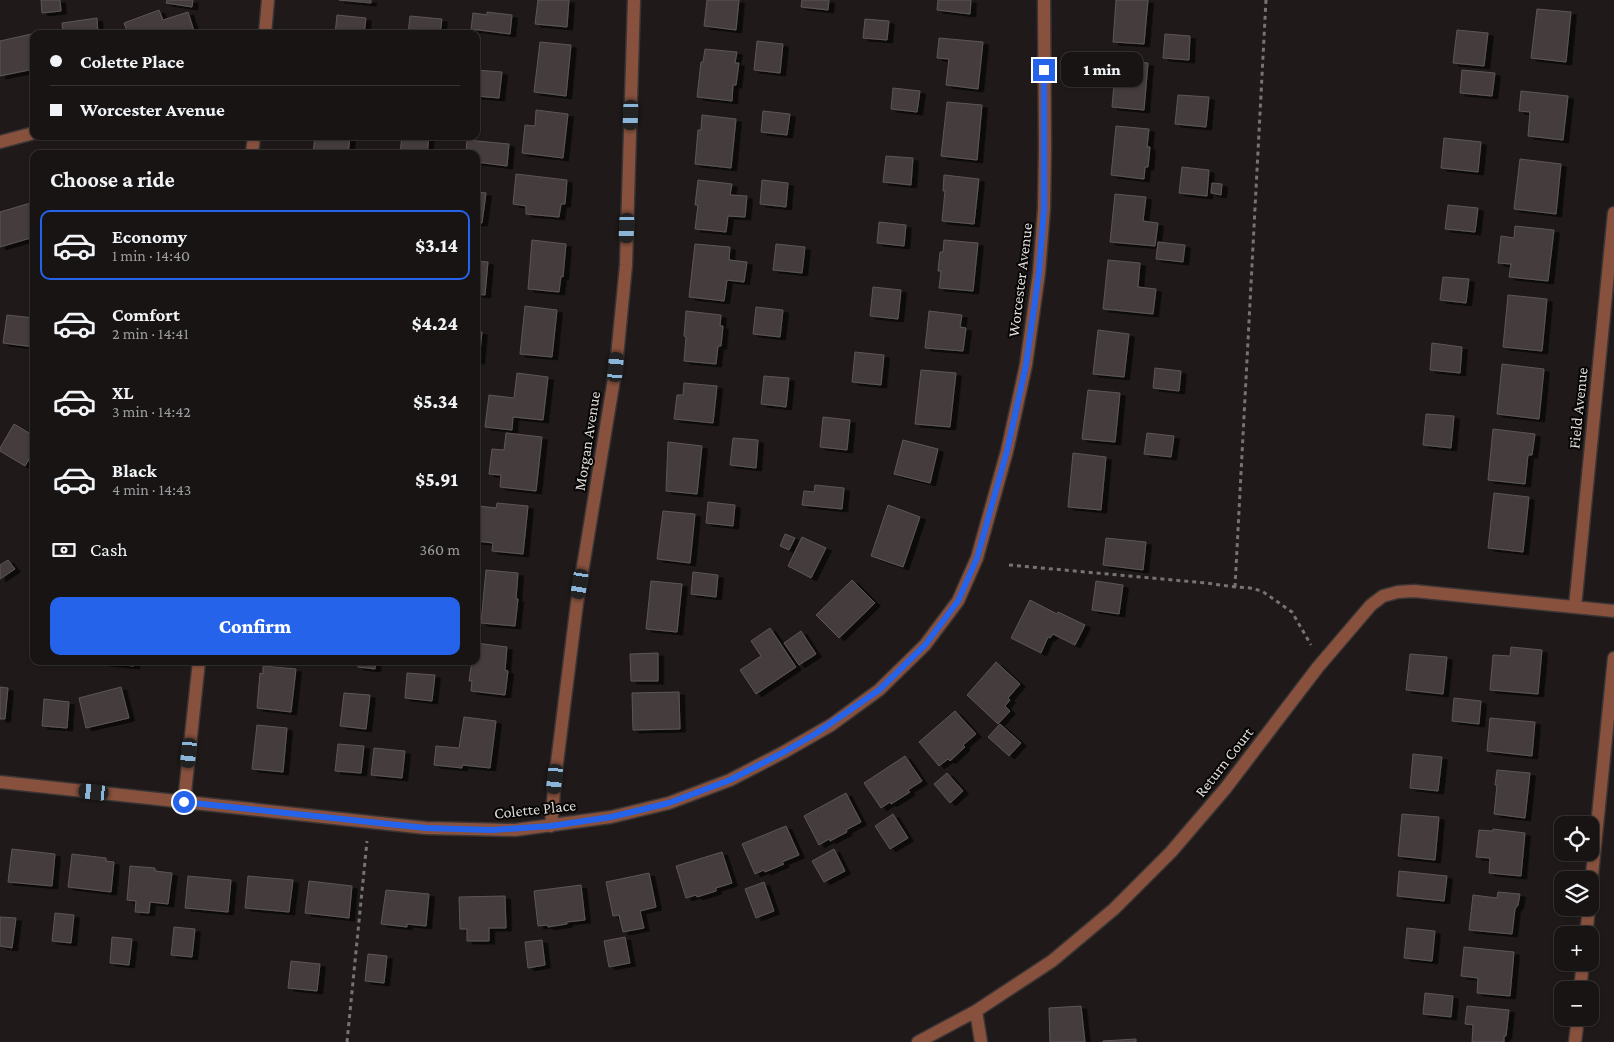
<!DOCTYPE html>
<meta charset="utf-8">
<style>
body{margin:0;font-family:"Crimson Pro",serif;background:#201d1c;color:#f1f3f6;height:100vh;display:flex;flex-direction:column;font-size:19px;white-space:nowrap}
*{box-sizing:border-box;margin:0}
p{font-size:16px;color:#9e9ea0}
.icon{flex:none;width:28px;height:28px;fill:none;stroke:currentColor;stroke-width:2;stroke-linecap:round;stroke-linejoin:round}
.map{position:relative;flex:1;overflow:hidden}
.sheet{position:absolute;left:30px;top:150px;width:450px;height:515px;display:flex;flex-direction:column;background:#171413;border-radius:10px;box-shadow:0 1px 4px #0004,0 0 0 1px #363333}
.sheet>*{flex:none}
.hud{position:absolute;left:30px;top:30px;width:450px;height:110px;border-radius:10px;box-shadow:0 1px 4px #0004,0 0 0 1px #363333;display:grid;align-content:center;height:110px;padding:0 20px;background:#171413}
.tools{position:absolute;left:1554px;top:816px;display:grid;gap:10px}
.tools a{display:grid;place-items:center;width:45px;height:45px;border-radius:10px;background:#171413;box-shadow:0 1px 4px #0004,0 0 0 1px #363333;font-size:25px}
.end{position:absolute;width:22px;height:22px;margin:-11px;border:6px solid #2563eb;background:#fff;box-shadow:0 0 0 2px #fff}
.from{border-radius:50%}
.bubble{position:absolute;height:35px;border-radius:10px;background:#171413;box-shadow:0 1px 4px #0004,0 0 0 1px #363333;font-size:16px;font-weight:800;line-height:35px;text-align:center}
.car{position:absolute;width:15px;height:30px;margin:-15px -8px;border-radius:6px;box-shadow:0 0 4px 1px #0007;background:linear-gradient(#222 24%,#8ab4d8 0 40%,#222 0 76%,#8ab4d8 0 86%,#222 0)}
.hud b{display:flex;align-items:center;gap:18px;height:48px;font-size:19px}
.hud b+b{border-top:1px solid #363333}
.hud i{width:12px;height:12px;background:#f1f3f6}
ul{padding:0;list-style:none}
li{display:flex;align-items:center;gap:15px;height:70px;margin:0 10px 8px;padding:0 10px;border:2px solid transparent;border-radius:10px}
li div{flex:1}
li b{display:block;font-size:19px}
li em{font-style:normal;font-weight:800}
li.active{border-color:#2563eb}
li>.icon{width:45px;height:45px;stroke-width:1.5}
h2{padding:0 20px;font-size:22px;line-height:60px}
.pay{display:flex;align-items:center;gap:12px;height:55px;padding:0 20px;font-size:19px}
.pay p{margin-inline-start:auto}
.cta{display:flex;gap:10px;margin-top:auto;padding:10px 20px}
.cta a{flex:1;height:58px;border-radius:10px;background:#2563eb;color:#fff;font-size:20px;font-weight:800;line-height:58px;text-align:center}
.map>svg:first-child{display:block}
.building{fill:#443e3c;stroke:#5c5654;filter:url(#shadow)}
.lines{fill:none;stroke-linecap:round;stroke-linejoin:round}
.street-casing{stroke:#3a3534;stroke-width:15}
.path{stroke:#777372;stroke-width:3;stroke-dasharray:4 4;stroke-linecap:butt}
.street{stroke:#87513e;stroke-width:12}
.route{stroke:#2563eb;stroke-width:6}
.labels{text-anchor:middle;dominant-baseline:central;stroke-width:4;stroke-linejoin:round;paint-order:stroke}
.street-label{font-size:16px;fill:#dfdcdb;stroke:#080605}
</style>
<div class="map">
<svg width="1614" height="1042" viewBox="0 0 1614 1042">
<defs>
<filter id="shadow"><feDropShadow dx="5.5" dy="3" stdDeviation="0" flood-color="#0009"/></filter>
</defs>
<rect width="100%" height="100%" fill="#1f1a19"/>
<path class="building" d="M41,0H60L61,11L42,13Z
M167,0H193L192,7L166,3Z
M339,0H371V3Z
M538,0H569L567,27L535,24Z
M707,0H739L736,30L704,26Z
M802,0H829L828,10L801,7Z
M938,0H971L970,14L937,10Z
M1116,0H1148L1144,44L1113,42Z
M1537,9L1571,12L1566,62L1531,58Z
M159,10L163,20L188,12L195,34H128L124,23Z
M487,12L512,15L510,34L471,29L473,13L487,15Z
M337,15L366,18L364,34H335Z
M410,16L442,19L440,34H408Z
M97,18L98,34H63L62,23Z
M865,19L889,21L887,40L863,38Z
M1457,30L1488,33L1484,66L1453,63Z
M36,33L34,34V69L0,76V41Z
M1165,34L1190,36L1189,60L1163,58Z
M939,38L983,42L978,89L946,85L949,59L937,58Z
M757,41L783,44L780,73L754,70Z
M540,42L571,45L566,96L534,92Z
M705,49L737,52L735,63H739L736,85H733L732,101L697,97L701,62H703Z
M1116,60L1148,63L1144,110L1112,107Z
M476,70L502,72L499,98L476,96Z
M1462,70L1495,73L1492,96L1460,93Z
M893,88L920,91L917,112L891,109Z
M1521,91L1568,96L1563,140L1528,136L1530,112L1519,111Z
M1178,95L1209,97L1206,127L1175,124Z
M947,102L982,105L977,160L941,156Z
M536,110L568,114L563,158L522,153L525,125L535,126Z
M763,111L790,114L787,135L761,132Z
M702,115L736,119L731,168L695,164L698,130H701Z
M1116,126L1149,129L1147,147H1150L1148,167H1145L1144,179L1111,175Z
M315,136L350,137L348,154H313Z
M402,136L429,137L427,154H400Z
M1444,138L1481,142L1478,172L1441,168Z
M467,140L509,144L507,166L476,162V154H466Z
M886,156L913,158L911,185L883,182Z
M1520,159L1561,164L1556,214L1514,209Z
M1182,167L1209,170L1207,196L1179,193Z
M516,174L567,180L565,204H561L559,217L526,214V206L513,204Z
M944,175L979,179L974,224L942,221L945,191H943Z
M698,180L732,184L730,195L747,196L745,217L728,216L726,232L695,229L698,205H695Z
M762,180L788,183L786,207L760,204Z
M1212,183L1222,184L1221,195L1211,193Z
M476,192L486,193L482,223H476Z
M1115,194L1146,197L1143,221L1158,223L1155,246L1110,242Z
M34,202V237L0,247V212Z
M1448,205L1478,208L1475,232L1445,229Z
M879,222L906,225L904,246L877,243Z
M1515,226L1554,230L1548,281L1509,277L1511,264L1498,263L1501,236L1514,238Z
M532,240L566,244L563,277L561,276L559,292L528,289Z
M944,240L978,243L973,291L939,288L941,271H938L940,252H943Z
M1158,242L1185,245L1183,262L1156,259Z
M695,244L730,247L729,260L747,262L744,282L727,280L724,301L689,297Z
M776,244L805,247L802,273L773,270Z
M1108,260L1140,263L1138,287L1156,289L1153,314L1103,309Z
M476,261L488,262L485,295L476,294Z
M1443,277L1469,279L1466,303L1440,300Z
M873,287L901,290L898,319L870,316Z
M1508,295L1547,299L1542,351L1503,347Z
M525,306L557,310L552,357L520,354Z
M756,307L783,310L780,337L753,334Z
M686,311L721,315L720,326H723L721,346H718L716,364L684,361L686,337L684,336Z
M929,311L962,315L960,327L966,328L963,351L925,348Z
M7,315L34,318V347L3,343Z
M1098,330L1129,334L1124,377L1093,374Z
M476,331L482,332L479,361H476Z
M1432,343L1462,347L1460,373L1430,370Z
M855,352L884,355L881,385L852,382Z
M1502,364L1544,369L1539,419L1497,414Z
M1155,368L1181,371L1179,391L1153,388Z
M921,370L956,373L950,427L915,424Z
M517,373L548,377L543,420L513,417L512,430L485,427L489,395L514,398Z
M764,376L789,378L786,407L761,404Z
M684,383L717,386L713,423L674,419L677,395H683Z
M1088,390L1120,393L1115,442L1082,439Z
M1426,414L1454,416L1451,448L1423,445Z
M823,417L850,420L847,450L820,447Z
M14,424L34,436V451L25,466L0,451V448Z
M1493,429L1535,434L1532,455H1528L1525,484L1488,480Z
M506,433L542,437L536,491L500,487L501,475L489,474L492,449L504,450Z
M1147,433L1174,436L1171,457L1144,454Z
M733,438L758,440L756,468L730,465Z
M903,440L938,449L930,483L894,474Z
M668,442L702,446L697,494L666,491Z
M1073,453L1106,457L1101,510L1068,507Z
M815,485L844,488L842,509L802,505L804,491L814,492Z
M1494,493L1529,497L1523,552L1488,548Z
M708,502L735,505L733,526L706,523Z
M497,503L528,506L523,554L492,551L493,543L476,541V519L479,506L496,508Z
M888,505L920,517L903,567L871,556Z
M663,511L695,514L690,563L657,559Z
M785,534L795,538L789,550L780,546Z
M802,537L826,548L811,578L788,566Z
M1106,538L1146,542L1143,570L1103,565Z
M8,560L15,569L0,579V565Z
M486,570L518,573L516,599H518L515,626L481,623Z
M693,572L718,575L716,597L691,594Z
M852,580L875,603L839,638L816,615Z
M651,581L682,584L677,632L646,629Z
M1096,581L1123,585L1119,614L1092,610Z
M1030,600L1057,614L1058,612L1085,625L1075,645L1053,634L1050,638L1048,637L1041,653L1011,638Z
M770,628L796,667L756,694L740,670L761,656L751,641Z
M801,631L816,654L799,665L784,643Z
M476,643L507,647L505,670L508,671L505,695L471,691L472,681H469L472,661H476Z
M1511,647L1542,650L1538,694L1490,690L1493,655L1510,656Z
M658,653V681H631L630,654Z
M1410,654L1447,657L1443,694L1406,690Z
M104,661H135L134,666L104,663Z
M358,661H376L375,669L358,667Z
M996,662L1020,684L1008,698L1010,700L1005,706L1010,711L998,724L967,695Z
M263,666L296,669L291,712L257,708L260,673L263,674Z
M407,673L435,675L432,701L405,698Z
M0,687L8,688L5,719H0Z
M121,687L129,718L86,728L79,698Z
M679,692L680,729L633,730L632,693Z
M344,693L370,695L366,729L340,726Z
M1454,698L1481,701L1479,724L1452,721Z
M44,699L69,702L67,728L42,726Z
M955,711L976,734L963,745L965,747L950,761L948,759L939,766L919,742Z
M464,717L496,721L490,768L462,765V768L434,765L436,746L459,748Z
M1490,718L1535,722L1532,756L1487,751Z
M1000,724L1021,743L1009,756L988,737Z
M257,725L287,728L283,772L252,769Z
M338,744L364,746L361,773L335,771Z
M374,748L405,751L402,778L371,775Z
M1413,754L1442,757L1438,791L1410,788Z
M905,756L922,781L908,790L910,792L891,804L890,802L881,808L864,783Z
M1497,770L1530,773L1525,818L1494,814L1497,785H1495Z
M947,773L963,791L950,803L934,784Z
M846,793L861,822L846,830L847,832L830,841L829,839L819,845L804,816Z
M893,814L908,838L890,849L875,826Z
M1402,814L1439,817L1435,860L1398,856Z
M786,826L799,855L782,862L784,864L765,872L764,870L755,874L742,844Z
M1493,829L1525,833L1521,876L1489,873L1490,858L1476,857L1479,830L1493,831Z
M12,849L55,854L52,886L8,882Z
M834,849L845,871L824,882L812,861Z
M722,852L732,883L716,888V891L697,897L696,895L686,898L676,866Z
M72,854L106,858V861L114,862L111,892L68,887Z
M130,866L155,868V871L172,873L168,904L150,902L149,913L135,912L136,901L127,900Z
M1399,871L1447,876L1444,901L1397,896Z
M649,873L656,907L640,911L644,928L623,932L619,915L613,916L606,882Z
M188,876L231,880L228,912L185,908Z
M248,876L293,880L289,912L245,908Z
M309,881L352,886L349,918L305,913Z
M764,882L774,911L756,918L745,889Z
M581,885L585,920L567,922V924L548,927V925L538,926L534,891Z
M386,890L429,894L426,926L407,924V927L381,924Z
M1498,892L1520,894L1518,905L1515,909L1512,934L1469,930L1473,895L1497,898Z
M505,896L506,928H489V941H467V929H460L459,897Z
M55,913L74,915L71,943L52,941Z
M0,917L16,918L12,948L0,946Z
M174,927L195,929L192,957L171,955Z
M1407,928L1435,931L1432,961L1404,958Z
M112,937L132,939L129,965L110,963Z
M625,937L630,963L609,967L604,941Z
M542,940L545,965L528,968L525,942Z
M1464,947L1514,952L1510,996L1477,993L1478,978L1461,976Z
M368,954L387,956L384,983L365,981Z
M291,961L320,964L317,991L288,988Z
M1425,993L1453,996L1451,1017L1423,1014Z
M1081,1006L1085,1042H1050L1049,1008Z
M1467,1006L1509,1010L1506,1036H1504V1042H1472L1473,1025L1465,1024Z
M1136,1039V1042H1103V1041Z"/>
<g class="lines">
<defs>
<path id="street" d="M265,34L268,0
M0,142L34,133
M252,154L254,136
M1575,607L1614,213
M0,782L426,828L515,830L611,817L669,803L730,780L784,752L831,725L879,690L925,645L958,601L977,558L1007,451L1026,365L1039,273L1044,209L1045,147L1044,0
M184,802L199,661
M551,826L555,779L577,603L616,367L626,265L634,0
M1590,895L1614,658
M1586,935L1589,908
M1580,990L1583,962
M976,1011L981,1042
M918,1042L976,1011L1052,961L1114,909L1171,852L1225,789L1318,667L1371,605L1383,596L1398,592L1414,591L1614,611
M1575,1042L1578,1018"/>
</defs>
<use href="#street" class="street-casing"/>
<path class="path" d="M1009,565L1206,583L1235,587L1250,588L1262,591L1292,612L1311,645
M1235,587L1266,0
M347,1042L367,841"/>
<use href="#street" class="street"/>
</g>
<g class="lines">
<path class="route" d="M184,802L426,828L492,830L551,826L611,817L669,803L730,780L784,752L815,734L879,690L925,645L958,601L977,558L1007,451L1026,365L1039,272L1044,209V70"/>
</g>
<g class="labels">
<g class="street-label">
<text transform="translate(1020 280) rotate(-83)">Worcester Avenue</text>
<text transform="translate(1578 408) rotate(-84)">Field Avenue</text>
<text transform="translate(587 441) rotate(-81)">Morgan Avenue</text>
<text transform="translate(1224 762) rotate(-52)">Return Court</text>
<text transform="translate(535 809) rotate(-6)">Colette Place</text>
</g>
</g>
</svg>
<div class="tools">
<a><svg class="icon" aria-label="locate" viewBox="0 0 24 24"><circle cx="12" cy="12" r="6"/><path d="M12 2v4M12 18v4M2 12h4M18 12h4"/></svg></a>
<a><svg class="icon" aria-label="layers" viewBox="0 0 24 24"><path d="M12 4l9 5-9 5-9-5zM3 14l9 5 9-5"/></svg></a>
<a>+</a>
<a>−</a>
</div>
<i class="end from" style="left:184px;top:802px"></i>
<i class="end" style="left:1044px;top:70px"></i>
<div class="bubble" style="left:1061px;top:52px;width:82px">1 min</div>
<i class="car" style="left:631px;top:115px;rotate:182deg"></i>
<i class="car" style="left:627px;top:228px;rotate:182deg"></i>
<i class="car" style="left:616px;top:367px;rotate:5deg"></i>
<i class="car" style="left:580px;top:584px;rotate:189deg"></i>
<i class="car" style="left:189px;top:753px;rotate:186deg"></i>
<i class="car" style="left:555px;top:779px;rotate:186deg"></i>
<i class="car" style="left:94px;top:792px;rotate:276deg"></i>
<div class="hud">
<b><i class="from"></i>Colette Place</b>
<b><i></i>Worcester Avenue</b>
</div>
<section class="sheet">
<h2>Choose a ride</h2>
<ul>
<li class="active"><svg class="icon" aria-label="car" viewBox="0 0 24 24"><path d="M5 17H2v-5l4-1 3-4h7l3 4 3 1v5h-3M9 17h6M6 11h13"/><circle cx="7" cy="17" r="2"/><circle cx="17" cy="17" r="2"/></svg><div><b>Economy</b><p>1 min · 14:40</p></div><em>$3.14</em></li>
<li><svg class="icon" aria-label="car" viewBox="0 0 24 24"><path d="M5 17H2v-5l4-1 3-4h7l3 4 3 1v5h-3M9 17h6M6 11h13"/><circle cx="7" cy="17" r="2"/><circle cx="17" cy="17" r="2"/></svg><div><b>Comfort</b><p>2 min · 14:41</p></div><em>$4.24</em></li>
<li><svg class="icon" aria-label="car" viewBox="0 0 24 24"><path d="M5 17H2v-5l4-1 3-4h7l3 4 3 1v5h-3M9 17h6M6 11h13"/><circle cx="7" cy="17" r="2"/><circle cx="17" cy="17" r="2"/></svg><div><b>XL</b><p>3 min · 14:42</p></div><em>$5.34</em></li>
<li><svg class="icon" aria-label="car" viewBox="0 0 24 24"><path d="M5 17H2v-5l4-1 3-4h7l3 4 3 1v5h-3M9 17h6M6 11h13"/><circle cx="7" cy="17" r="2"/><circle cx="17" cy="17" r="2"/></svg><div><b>Black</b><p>4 min · 14:43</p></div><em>$5.91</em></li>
</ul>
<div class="pay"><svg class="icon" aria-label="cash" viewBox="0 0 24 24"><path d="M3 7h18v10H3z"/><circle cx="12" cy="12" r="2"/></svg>Cash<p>360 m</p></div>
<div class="cta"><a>Confirm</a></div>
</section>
</div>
